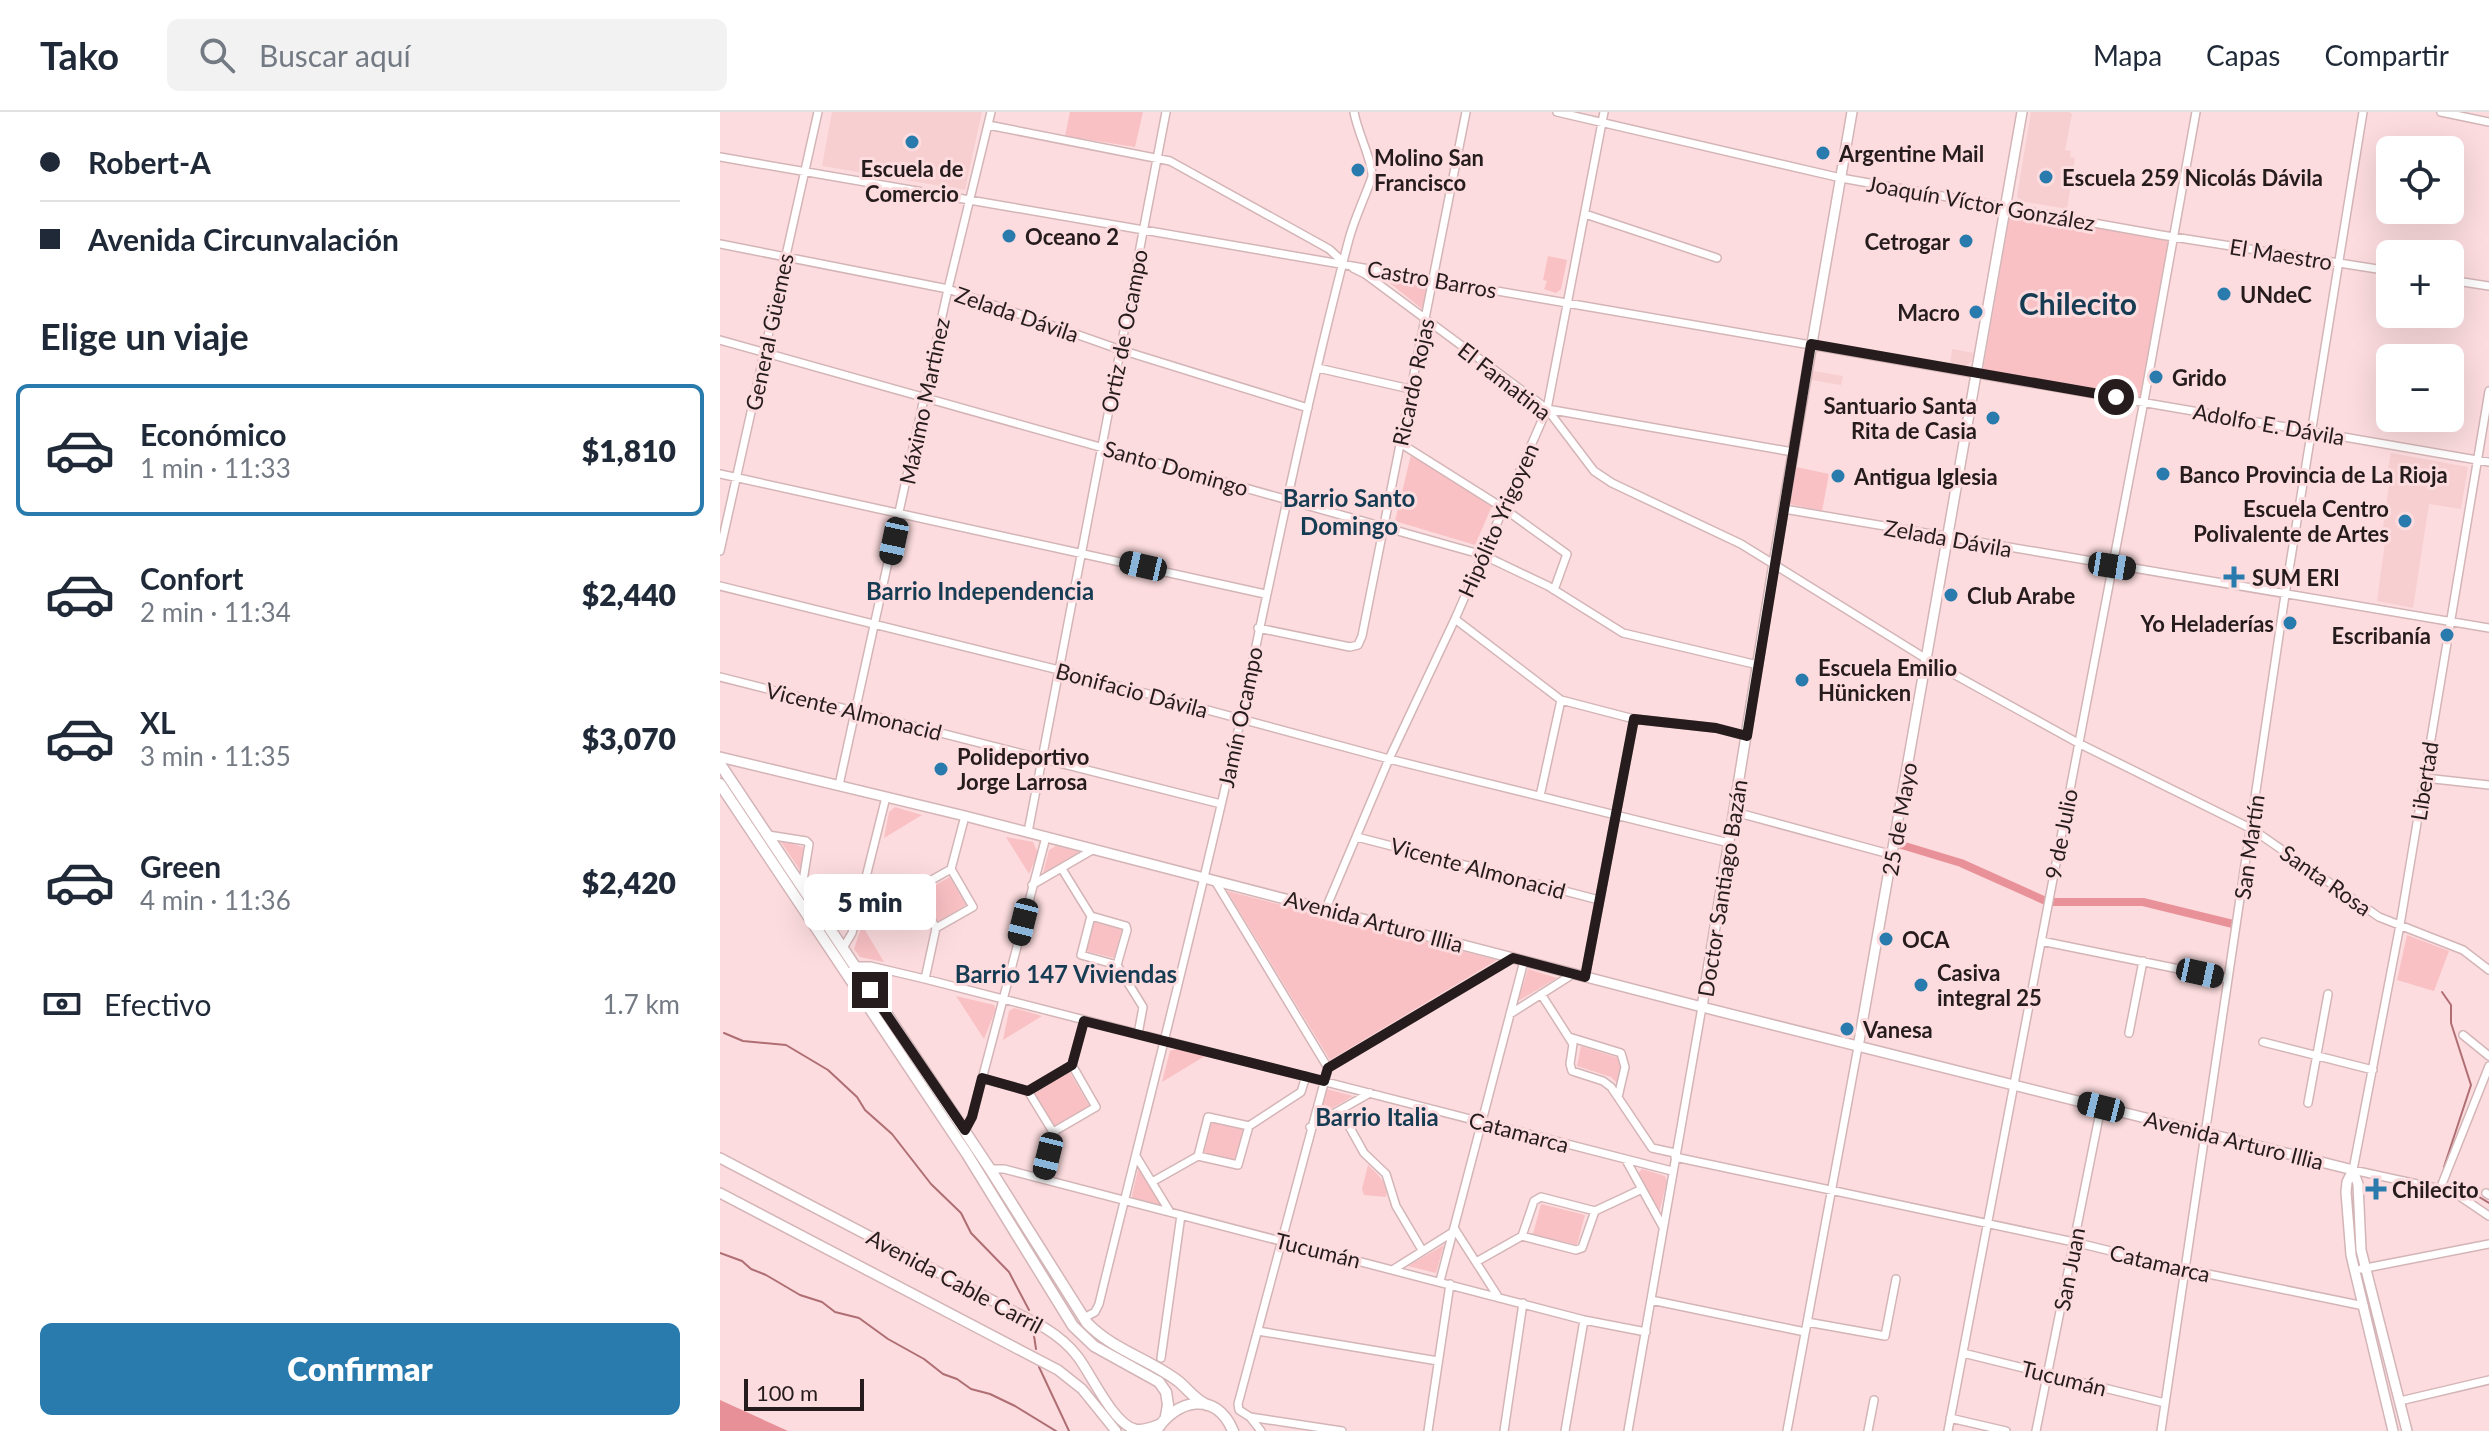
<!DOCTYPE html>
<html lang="es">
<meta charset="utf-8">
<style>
body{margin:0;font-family:Lato,sans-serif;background:#f2f2f3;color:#1f2937;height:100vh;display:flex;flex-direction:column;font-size:30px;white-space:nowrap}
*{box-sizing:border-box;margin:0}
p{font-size:26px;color:#747a83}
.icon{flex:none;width:44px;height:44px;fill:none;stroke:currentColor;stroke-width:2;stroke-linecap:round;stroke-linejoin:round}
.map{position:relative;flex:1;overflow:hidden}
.sheet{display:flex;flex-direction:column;background:#fff;width:720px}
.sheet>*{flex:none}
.hud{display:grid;align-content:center;height:176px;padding:0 40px;background:#fff}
.buttons{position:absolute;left:1656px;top:24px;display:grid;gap:16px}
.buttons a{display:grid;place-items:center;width:88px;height:88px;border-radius:12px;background:#fff;box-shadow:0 8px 32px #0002;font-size:40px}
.scale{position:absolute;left:24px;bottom:20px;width:120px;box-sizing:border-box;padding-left:8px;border:4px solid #271c1d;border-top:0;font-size:22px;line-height:28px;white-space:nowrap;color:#271c1d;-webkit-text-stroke:6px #fcdcde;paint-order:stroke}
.end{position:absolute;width:36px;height:36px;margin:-18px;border:10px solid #271c1d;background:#fff;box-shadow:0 0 0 4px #fff}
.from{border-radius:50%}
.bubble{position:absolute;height:56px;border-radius:12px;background:#fff;box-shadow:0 8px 32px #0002;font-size:26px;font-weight:800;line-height:56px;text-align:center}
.car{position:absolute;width:24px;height:48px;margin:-24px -12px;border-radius:10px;box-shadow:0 0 6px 2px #0007;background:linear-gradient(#222 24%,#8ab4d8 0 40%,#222 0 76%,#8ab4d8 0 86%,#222 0)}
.hud b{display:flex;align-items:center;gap:28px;height:76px;font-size:30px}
.hud b+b{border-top:2px solid #e0e1e3}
.hud i{width:20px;height:20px;background:#1f2937}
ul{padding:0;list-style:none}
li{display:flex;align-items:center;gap:24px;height:132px;margin:0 16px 12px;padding:0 24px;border:4px solid transparent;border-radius:12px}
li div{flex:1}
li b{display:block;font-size:30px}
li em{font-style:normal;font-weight:800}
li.selected{border-color:#287bac}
li>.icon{width:72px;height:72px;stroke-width:1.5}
h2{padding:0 40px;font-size:36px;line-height:96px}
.pay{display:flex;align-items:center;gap:20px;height:88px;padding:0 40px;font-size:30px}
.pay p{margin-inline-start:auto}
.primary-button{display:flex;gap:16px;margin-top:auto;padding:16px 40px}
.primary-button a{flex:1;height:92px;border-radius:12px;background:#287bac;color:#fff;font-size:32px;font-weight:800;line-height:92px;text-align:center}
header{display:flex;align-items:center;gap:48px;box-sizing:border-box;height:112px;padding:0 40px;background:#fff;border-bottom:2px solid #e0e1e3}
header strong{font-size:38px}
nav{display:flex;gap:44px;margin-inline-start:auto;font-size:28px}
.search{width:560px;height:72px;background:#f2f2f3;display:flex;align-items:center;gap:20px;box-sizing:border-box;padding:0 28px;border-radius:12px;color:#747a83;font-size:30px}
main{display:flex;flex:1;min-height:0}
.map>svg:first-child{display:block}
.built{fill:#f8cfd1}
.green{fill:#f9c1c4}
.forest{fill:#e89097}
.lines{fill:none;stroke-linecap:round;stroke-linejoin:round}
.stream{stroke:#af6e73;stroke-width:2}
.canal{stroke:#e99198;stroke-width:8}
.minor-casing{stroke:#d4b5b7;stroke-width:10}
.secondary-casing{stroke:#d4b5b7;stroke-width:12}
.primary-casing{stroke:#d4b5b7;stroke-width:13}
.minor{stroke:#fff;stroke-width:7}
.secondary{stroke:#fff;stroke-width:9}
.primary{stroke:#fff;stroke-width:10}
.route{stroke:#271c1d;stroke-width:10}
.poi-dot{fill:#287bac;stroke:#fcdcde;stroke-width:3}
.labels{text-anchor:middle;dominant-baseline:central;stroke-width:6;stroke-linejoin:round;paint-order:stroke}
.poi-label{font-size:22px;font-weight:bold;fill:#271c1d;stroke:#fcdcde;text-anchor:start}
.street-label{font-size:22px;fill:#271c1d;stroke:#fcdcde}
.neighbourhood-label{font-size:24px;font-weight:bold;fill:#163c54;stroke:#fcdcde}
.district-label{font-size:30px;font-weight:bold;fill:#163c54;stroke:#fcdcde}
</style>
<header>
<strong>Tako</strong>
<div class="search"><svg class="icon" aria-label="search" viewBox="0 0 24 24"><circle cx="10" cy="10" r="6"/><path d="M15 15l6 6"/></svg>Buscar aquí</div>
<nav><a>Mapa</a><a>Capas</a><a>Compartir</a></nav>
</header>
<main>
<section class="sheet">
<div class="hud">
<b><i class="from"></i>Robert-A</b>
<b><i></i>Avenida Circunvalación</b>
</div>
<h2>Elige un viaje</h2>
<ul>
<li class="selected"><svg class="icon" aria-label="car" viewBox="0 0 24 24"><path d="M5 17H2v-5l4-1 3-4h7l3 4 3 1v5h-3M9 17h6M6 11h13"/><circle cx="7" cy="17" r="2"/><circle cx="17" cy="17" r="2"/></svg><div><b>Económico</b><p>1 min · 11:33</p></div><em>$1,810</em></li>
<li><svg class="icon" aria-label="car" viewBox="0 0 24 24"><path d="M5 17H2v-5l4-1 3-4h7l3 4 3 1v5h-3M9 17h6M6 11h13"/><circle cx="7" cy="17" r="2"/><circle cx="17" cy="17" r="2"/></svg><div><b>Confort</b><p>2 min · 11:34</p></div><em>$2,440</em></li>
<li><svg class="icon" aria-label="car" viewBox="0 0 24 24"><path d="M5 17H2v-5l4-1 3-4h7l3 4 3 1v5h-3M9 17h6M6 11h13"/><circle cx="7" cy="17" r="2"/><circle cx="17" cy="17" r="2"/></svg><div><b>XL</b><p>3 min · 11:35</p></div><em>$3,070</em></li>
<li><svg class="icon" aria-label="car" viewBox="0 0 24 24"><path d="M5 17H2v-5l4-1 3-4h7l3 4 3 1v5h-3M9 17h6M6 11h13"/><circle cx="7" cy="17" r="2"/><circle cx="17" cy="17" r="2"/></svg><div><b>Green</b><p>4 min · 11:36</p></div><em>$2,420</em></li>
</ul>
<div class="pay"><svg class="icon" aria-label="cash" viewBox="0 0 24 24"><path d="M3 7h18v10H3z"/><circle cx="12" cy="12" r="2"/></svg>Efectivo<p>1.7 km</p></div>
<div class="primary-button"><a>Confirmar</a></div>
</section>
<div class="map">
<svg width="1769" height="1319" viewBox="0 0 1769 1319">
<rect width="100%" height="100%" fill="#fcdcde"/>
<path class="built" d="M112,0H262L245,78L102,54Z
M1311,0H1349L1352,2L1345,38L1351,39L1350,45L1355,46L1347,97L1300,89L1297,84Z
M1232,237L1254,241L1252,249L1246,254L1230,252Z
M1093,259L1123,264L1121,273L1091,268Z
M1671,341L1748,355L1741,397L1709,392L1693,496L1657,489L1666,423L1662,422L1669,373L1665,371Z"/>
<path class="green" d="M350,0H423L415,35L345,24Z
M1290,101L1449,127L1422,285L1263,258Z
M828,144L847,148L841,177L836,181L824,177L827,169L823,168Z
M660,163L709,172L702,197Z
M691,343L772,394L755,433L675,409Z
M1076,355L1109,362L1102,399L1070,392Z
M175,695L202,703L164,726L169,700Z
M286,725L313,730L318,741L309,762Z
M59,727L85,736L80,758Z
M336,734L361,740L322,765L329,738Z
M230,765L246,793L217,810L201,781Z
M507,779L777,848L610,948Z
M374,810L402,817L394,846L366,839Z
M142,813L164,850L140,845L134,837Z
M1687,823L1729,839L1714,879L1677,868Z
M808,857L837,866L798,889Z
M236,884L274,893L276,897L264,927Z
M294,896L322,904L283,928L289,899Z
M861,934L898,946L900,955L897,971L891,965L857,954Z
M459,936L485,944L442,970L450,939Z
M349,959L370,995L335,1017L313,980Z
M607,977L633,984L599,1004Z
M492,1009L524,1017L515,1049L484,1041Z
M648,1053C657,1062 669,1071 666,1085L644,1083L642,1077Z
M419,1054L442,1095L413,1087L412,1083Z
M922,1057L945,1064L947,1069L939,1101L918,1061Z
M821,1092L865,1103L857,1133L813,1122Z
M724,1133L716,1161L688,1154Z"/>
<path class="forest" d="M0,1288L68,1319H0Z"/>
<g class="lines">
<path class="stream" d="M1722,880L1731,893V911L1751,973L1724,1055
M4,921L23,929L66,933L108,958L137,985L145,998L172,1022L211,1072L241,1101L251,1121L289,1160L309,1198
M1736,1071L1769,1091
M0,1141L22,1149L31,1157L46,1163L80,1183L102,1190L115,1200L139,1206L168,1227L204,1247L223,1262L237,1267L251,1277L270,1282L295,1294L336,1319
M313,1217L316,1237
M319,1255L349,1319"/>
<path class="canal" d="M1175,731L1241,751L1328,790H1423L1517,813"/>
<defs>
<path id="minor" d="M837,0L1121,66L1441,123L1670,159
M1721,0L1769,10
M268,13L450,49L609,137L622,149
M0,45L1769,350
M865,102L997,146
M0,132L228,177L401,238L588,296
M633,156L645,162L827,297L874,359L892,371L1021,432L1208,548L1358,631L1532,717L1659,805L1743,838L1769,858
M1730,168L1769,174
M0,228L763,443L828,474L903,521L1038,553
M598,256L690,277
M1769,279L1680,813L1633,1058L1720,1077L1741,1085L1769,1104
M827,297L1073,340
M680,331L783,396L847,442L834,478
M0,362L545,482
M1064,397L1769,516
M0,439L98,0
M0,474L339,558L669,647L1009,731
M735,507L841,588L914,607L996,616L1027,624
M538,516L630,535L638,533L642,524L746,0
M0,565L501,692
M1705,666L1769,673
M119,673L228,177L271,0
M820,684L841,588
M1015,700L1173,743
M308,720L446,0
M48,723L86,729L89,732L82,775
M637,725L879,788
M342,757L371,804L406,814L407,818L397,853
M495,769L608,956L518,1292L519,1298L530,1305L622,1319
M312,773L374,737
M606,796L669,647L735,507L827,297L884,0
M371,804L361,843L397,853L423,895L418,922
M216,816L253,795L231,757L245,704
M1321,829L1508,867
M123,836L132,821L166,685
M135,854H150L205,867L952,1059
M865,865L914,607
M205,867L216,816L194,778L231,757
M821,882L853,932L850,952L852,959L883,969L891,975L932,1036L955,1041
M790,902L853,862
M1409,921L1423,849
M1743,923L1769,944
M849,925L901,941L905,955L898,985
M1543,930L1653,958
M608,956L793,846
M262,966L308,979L333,1020L322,1067
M308,979L352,953L364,909
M1588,991L1608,882
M620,998L644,1041L666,1062L676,1094L702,1138
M590,1015L650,981
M245,1018L252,1005L326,725
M333,1020L376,995L352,953
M416,1044L450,1100
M478,1044L488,1005L529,1014
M955,1045L1354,1130L1464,1157L1644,1194
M906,1048L943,1115
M270,1057H284L864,1208L926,1220
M432,1070L478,1044L518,1053L529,1014L581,980L586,964
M1720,1077L1769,954
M1766,1081L1769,1083
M734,1116L777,1183
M802,1124L856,1138L862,1136L875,1099
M756,1150L802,1124L814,1089L821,1085L875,1099L922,1077
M674,1157L733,1120
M1641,1157L1769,1132
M720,1169L804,849
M931,1188L1085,1220
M364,1206L375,1200L379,1192C426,998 477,805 520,610C554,449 587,287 629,127C635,105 645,85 652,65C653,50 637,19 634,0
M1087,1210L1165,1224L1176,1167
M538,1219L718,1249
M1243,1241L1445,1291
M441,1246L461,1103
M1680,1289L1769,1268
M530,1305L541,1319
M1230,1306L1286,1319
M708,1319L730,1172
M784,1319L803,1191
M845,1319L864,1208
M908,1319L982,895
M1067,1319L1138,935
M1148,1319L1154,1288
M1228,1319L1424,289L1476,0
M1316,1319L1381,995
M1441,1319L1565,483L1643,0"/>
<path id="secondary" d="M0,645L245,704L982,895L1633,1058
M982,895L1054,451L1132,0
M1138,935L1302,0
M0,1046L325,1216C338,1224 349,1233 358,1245C371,1262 394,1313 415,1317C423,1319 433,1315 440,1312
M1633,1058L1627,1070L1626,1080L1631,1143L1673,1319
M1633,1058L1638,1072L1641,1138L1687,1319
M0,1081L338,1258L362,1277L396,1319"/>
<path id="primary" d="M0,652L270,1057L367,1211C393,1238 429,1247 458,1269C468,1277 474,1287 487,1293
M0,672L247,1042L353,1214L374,1234L439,1270L446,1280L448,1293L446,1304
M436,1319C456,1287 496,1278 513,1319"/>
</defs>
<use href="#minor" class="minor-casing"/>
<use href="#secondary" class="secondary-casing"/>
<use href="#primary" class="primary-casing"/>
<use href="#minor" class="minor"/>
<use href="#secondary" class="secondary"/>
<use href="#primary" class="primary"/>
</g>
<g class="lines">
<path class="route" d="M150,878L245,1018L252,1005L262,966L308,979L352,953L364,909L604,969L608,956L793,846L865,865L914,607L996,616L1027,624L1091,232L1396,285"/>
</g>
<g class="poi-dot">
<circle cx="192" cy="30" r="8"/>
<circle cx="1103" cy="41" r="8"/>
<circle cx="638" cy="58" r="8"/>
<circle cx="1326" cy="65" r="8"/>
<circle cx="289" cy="124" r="8"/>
<circle cx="1246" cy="129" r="8"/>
<circle cx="1504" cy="182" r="8"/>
<circle cx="1256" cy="200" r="8"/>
<circle cx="1436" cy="265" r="8"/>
<circle cx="1273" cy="306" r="8"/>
<circle cx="1443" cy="362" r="8"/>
<circle cx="1118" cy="364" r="8"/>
<circle cx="1685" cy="409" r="8"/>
<path d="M1510 453h8v8h8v8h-8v8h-8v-8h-8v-8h8z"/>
<circle cx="1231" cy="483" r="8"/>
<circle cx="1570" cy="511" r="8"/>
<circle cx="1727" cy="523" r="8"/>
<circle cx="1082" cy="568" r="8"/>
<circle cx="221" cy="657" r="8"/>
<circle cx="1166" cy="827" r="8"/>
<circle cx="1201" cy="873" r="8"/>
<circle cx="1127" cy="917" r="8"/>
<path d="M1652 1065h8v8h8v8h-8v8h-8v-8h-8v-8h8z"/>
</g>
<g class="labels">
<g class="poi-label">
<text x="1119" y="41">Argentine Mail</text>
<text x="654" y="45">Molino San<tspan x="654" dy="25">Francisco</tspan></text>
<text x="192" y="56" text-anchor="middle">Escuela de<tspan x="192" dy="25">Comercio</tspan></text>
<text x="1342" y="65">Escuela 259 Nicolás Dávila</text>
<text x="305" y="124">Oceano 2</text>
<text x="1230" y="129" text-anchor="end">Cetrogar</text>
<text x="1520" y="182">UNdeC</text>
<text x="1240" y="200" text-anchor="end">Macro</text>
<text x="1452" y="265">Grido</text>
<text x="1257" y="293" text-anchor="end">Santuario Santa<tspan x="1257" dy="25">Rita de Casia</tspan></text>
<text x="1459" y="362">Banco Provincia de La Rioja</text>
<text x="1134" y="364">Antigua Iglesia</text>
<text x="1669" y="396" text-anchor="end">Escuela Centro<tspan x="1669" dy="25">Polivalente de Artes</tspan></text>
<text x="1532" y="465">SUM ERI</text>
<text x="1247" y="483">Club Arabe</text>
<text x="1554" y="511" text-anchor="end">Yo Heladerías</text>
<text x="1711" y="523" text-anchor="end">Escribanía</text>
<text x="1098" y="555">Escuela Emilio<tspan x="1098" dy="25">Hünicken</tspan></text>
<text x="237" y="644">Polideportivo<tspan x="237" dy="25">Jorge Larrosa</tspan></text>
<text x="1182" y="827">OCA</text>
<text x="1217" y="860">Casiva<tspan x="1217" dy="25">integral 25</tspan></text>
<text x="1143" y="917">Vanesa</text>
<text x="1672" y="1077">Chilecito</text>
</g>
<g class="street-label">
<text transform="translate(1261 91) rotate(10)">Joaquín Víctor González</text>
<text transform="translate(1561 142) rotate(9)">El Maestro</text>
<text transform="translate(712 167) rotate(10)">Castro Barros</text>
<text transform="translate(297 202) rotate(19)">Zelada Dávila</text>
<text transform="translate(404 219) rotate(-79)">Ortiz de Ocampo</text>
<text transform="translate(49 220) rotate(-78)">General Güemes</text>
<text transform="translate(785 269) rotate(38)">El Famatina</text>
<text transform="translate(693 270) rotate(-78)">Ricardo Rojas</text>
<text transform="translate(204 289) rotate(-78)">Máximo Martinez</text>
<text transform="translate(1549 312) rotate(10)">Adolfo E. Dávila</text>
<text transform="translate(456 356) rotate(16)">Santo Domingo</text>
<text transform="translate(778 408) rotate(-66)">Hipólito Yrigoyen</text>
<text transform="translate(1228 426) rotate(10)">Zelada Dávila</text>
<text transform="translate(412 578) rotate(15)">Bonifacio Dávila</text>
<text transform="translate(134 599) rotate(14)">Vicente Almonacid</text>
<text transform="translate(520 605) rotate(-78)">Jamín Ocampo</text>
<text transform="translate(1704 669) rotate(-81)">Libertad</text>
<text transform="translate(1179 707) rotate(-80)">25 de Mayo</text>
<text transform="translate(1341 722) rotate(-79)">9 de Julio</text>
<text transform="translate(1529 735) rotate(-82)">San Martín</text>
<text transform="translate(758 756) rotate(15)">Vicente Almonacid</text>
<text transform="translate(1606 768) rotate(35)">Santa Rosa</text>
<text transform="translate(1002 776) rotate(-81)">Doctor Santiago Bazán</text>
<text transform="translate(654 809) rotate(15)">Avenida Arturo Illia</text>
<text transform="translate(799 1020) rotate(15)">Catamarca</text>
<text transform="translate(1514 1028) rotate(14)">Avenida Arturo Illia</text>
<text transform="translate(598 1138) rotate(14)">Tucumán</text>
<text transform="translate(1440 1151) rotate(13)">Catamarca</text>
<text transform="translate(1349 1157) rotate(-79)">San Juan</text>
<text transform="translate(235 1169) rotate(28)">Avenida Cable Carril</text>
<text transform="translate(1344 1266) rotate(14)">Tucumán</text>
</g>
<g class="neighbourhood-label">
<text x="629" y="385">Barrio Santo<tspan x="629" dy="28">Domingo</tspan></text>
<text x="260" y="478">Barrio Independencia</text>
<text x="346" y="861">Barrio 147 Viviendas</text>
<text x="657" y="1004">Barrio Italia</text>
</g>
<g class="district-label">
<text x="1358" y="191">Chilecito</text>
</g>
</g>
</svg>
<div class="buttons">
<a><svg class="icon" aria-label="locate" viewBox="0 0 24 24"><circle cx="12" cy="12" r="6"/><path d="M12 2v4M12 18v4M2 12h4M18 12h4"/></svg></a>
<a>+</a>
<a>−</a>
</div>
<div class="scale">100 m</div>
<i class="end from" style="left:1396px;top:285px"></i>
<i class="end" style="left:150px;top:878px"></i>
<div class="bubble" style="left:84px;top:762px;width:132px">5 min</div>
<i class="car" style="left:174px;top:429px;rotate:192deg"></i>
<i class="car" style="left:423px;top:454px;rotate:283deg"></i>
<i class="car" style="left:1392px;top:454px;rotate:99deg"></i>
<i class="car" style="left:303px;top:810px;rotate:194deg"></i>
<i class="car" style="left:1480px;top:861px;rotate:102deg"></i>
<i class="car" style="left:1381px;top:995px;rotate:284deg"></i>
<i class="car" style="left:328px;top:1044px;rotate:194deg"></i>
</div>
</main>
